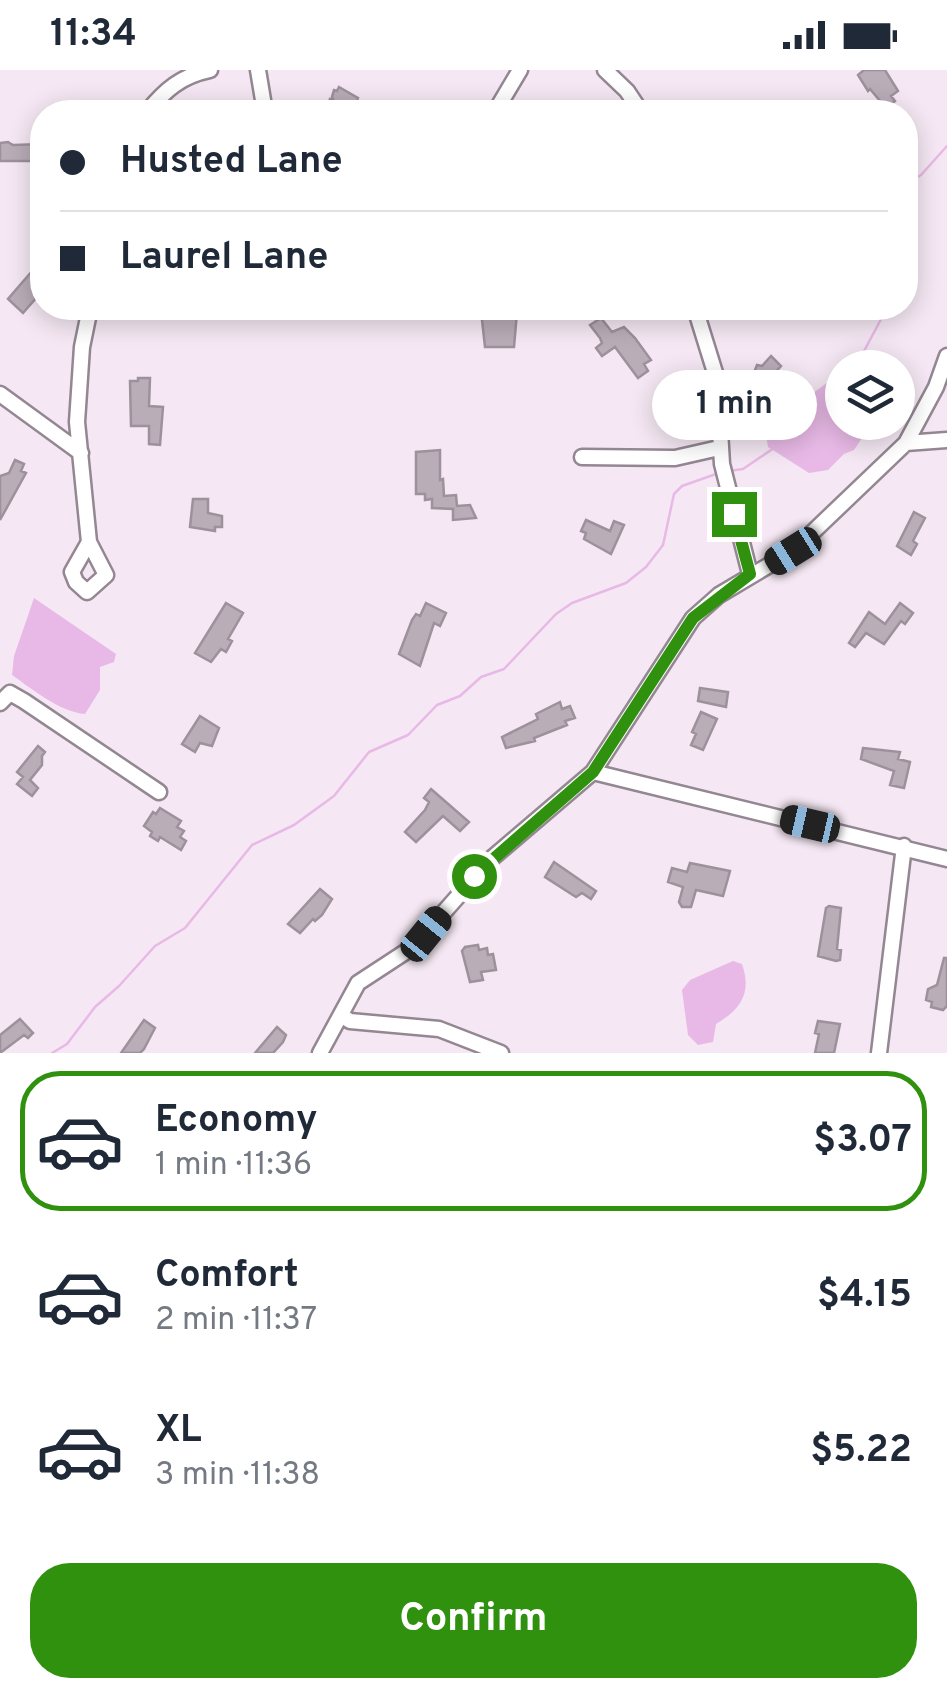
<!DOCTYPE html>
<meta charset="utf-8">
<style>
body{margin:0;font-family:Overpass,sans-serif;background:#f6f6f7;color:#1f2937;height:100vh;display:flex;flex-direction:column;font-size:38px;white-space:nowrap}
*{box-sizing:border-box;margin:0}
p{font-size:32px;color:#747a83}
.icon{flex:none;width:55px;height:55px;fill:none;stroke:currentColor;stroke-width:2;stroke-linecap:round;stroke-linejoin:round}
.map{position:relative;height:983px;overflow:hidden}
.side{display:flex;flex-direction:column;background:#fff;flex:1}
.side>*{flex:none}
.guide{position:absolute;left:30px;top:30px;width:888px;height:220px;border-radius:40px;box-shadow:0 5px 25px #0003;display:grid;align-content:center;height:220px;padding:0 30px;background:#fff}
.buttons{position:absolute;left:825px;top:280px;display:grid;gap:20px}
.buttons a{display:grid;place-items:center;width:90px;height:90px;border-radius:50%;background:#fff;box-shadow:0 5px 25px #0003;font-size:50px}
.end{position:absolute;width:45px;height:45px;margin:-22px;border:12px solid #2f910e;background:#fff;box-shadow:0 0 0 5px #fff}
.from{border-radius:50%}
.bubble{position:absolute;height:70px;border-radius:35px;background:#fff;box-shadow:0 5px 25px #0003;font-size:32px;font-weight:700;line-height:70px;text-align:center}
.car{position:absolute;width:30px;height:60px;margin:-30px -15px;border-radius:12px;box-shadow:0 0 8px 2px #0007;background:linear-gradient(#222 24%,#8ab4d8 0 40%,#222 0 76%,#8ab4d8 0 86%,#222 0)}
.guide b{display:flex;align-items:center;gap:35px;height:95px;font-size:38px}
.guide b+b{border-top:2px solid #e0e1e3}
.guide i{width:25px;height:25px;background:#1f2937}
ul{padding:18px 0 0;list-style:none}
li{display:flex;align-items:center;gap:30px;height:140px;margin:0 20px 15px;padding:0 10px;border:5px solid transparent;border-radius:40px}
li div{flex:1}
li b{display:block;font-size:38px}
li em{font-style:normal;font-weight:700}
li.active{border-color:#2f910e}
li>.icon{width:90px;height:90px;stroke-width:1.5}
.cta{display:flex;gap:20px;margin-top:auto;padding:20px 30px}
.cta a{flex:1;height:115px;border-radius:40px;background:#2f910e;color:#fff;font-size:40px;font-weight:700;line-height:115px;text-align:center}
.status{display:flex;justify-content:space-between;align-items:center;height:70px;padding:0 50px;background:#fff;direction:ltr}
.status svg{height:28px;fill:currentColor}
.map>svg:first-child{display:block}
.water{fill:#e8b9e6}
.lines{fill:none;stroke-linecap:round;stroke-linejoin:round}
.stream{stroke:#e8b9e6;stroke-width:2.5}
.building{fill:#b9adb8;stroke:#9d919c;stroke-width:2.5}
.minor-casing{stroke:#938792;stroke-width:19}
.minor{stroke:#fff;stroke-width:14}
.route{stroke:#2f910e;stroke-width:12}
</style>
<div class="status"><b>11:34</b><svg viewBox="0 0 49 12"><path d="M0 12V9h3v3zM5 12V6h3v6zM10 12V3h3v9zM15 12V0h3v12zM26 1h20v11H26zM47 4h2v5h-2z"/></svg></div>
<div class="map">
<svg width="947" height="983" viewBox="0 0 947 983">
<rect width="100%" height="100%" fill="#f5e8f4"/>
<path class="water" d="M842,302V352L872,353L854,380L844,384L828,400L809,403L768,377L766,365L780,347Z
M34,528L116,584L114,592L100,597V620L85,644C60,642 32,619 12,605L14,586Z
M733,891L742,894C752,923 741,939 716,954L713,972L698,975L688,965L682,920L690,910Z"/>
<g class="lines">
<path class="stream" d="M905,114L921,105L947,76
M855,298L887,238
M729,401L743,399L774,378
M52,983L67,974L95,937L119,916L155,876L185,858L252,775L294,755L334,726L369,682L408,665L437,635L460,626L481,607L504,599L556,544L572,533L626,513L646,497L663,475L674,424L682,416L716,404"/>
</g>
<path class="building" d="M864,0H885L898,21L891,26L895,31L886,38L870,19L868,21L858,5Z
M339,17L358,28L355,35L349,33L346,42H325L330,29L334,31L332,27L334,20L337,21Z
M8,72L13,75L42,74V91H0V73Z
M33,200L42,209V213L34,223L38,226L23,243L8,229Z
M481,241L517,242L514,277H485Z
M601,248L612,262L624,257L635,268L651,290L644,294L648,301L638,308L615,277L602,286L596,278L602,273L600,268L590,255Z
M771,286L781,296L773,305L774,317L765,334L755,329L759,320L758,306L753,305L757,295L762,296Z
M138,308H150L149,336L163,337L160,375L149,374V356H131L130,311H138Z
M440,380V410L443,409L444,426L456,425L457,436L470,435L476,448L453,450V439L432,438V429L425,430V424H416V382Z
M15,390L24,394L21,401L26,403L0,450V406L9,403Z
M193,429H208V443L222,446V457H215V461L190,457Z
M914,442L925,448L913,471L917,474L911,485L897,476Z
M586,450L610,461L614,451L624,455L611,484L584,469L586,463L581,461Z
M226,533L243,543L228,569L232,571L226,582L221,579L211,592L195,583Z
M426,533L446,543L440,556L434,553L420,596L399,584L412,550L416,544L420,546Z
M900,533L913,543L905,554L901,551L884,574L866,563L855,577L849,573L869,542L885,554Z
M700,618L728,622L726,637L698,631Z
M560,632L562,639L570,636L575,648L565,651L567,655L534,668L535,671L506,678L502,667L538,649L536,644Z
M701,642L717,649L703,680L691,675L696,664L692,662Z
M200,646L219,658L212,676L200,673L195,682L182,674Z
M38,676L45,682L42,686V695L30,710L38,718L32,726L17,714L23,707L17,702Z
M863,678L900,682L898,689L910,692L904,718L890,715L894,701L861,689Z
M431,719L469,752L460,761L443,746L416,772L405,762L425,740L429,732L424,728Z
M160,738L181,751L177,757L184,761L180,767L186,771L181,780L160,767L158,771L150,766L152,762L144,756L153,742L156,744Z
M554,792L596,821L591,829L582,823L576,827L545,807Z
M690,793L730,801L723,826L696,820L691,837H682L679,832L683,817L668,812L672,798L687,802Z
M320,819L332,829L322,845L315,851L313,849L300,863L288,854Z
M829,836L841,838L837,879L841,880L840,890L836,891L818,886L826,838Z
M478,875L479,880L487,878L488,885L493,884L496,900L481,902L483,910L470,912L462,881L465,877Z
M944,888H947V936L943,940L931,937L932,932L926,930L928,919L937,915Z
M20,949L33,963L28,968L24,965L0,983V965Z
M144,950L155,958L144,979L140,983H121Z
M818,951L840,954L834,983H815L819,964L815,963Z
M277,957L286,965L283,972L273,983H255Z"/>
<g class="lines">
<defs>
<path id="minor" d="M258,0L265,42
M605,0L627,21L641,42
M147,42C165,20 181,6 210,0
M495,42L520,0
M695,238L717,309L722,394L750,504
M0,324L81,383
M906,373L947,370
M582,387L675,388L719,378
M89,472L72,502L76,512L87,522L106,505L89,472L77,352L82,277L90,238
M0,633L10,623L24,631L159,722
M593,702L947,789
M341,945L350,951L439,959L501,983
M320,983L358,913L413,877L491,789L593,702L693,548L719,525L793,481L906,373L936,317L947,286
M879,983L904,776"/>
</defs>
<use href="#minor" class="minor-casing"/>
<use href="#minor" class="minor"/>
</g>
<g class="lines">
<path class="route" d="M474,806L593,702L693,548L750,504L734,444"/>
</g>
</svg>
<div class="buttons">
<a><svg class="icon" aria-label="layers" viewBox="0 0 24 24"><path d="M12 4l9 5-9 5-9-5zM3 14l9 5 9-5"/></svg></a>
</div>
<i class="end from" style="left:474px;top:806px"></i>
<i class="end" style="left:734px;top:444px"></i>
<div class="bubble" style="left:652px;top:300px;width:165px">1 min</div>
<i class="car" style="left:793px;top:481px;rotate:238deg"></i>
<i class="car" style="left:810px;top:754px;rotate:283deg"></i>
<i class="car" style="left:426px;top:864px;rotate:39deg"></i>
<div class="guide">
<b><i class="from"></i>Husted Lane</b>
<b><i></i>Laurel Lane</b>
</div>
</div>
<section class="side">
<ul>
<li class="active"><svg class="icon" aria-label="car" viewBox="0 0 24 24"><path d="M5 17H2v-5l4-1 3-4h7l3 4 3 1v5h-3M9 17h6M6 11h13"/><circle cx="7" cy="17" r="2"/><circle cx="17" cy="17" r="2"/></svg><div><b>Economy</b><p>1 min · 11:36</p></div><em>$3.07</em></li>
<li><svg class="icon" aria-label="car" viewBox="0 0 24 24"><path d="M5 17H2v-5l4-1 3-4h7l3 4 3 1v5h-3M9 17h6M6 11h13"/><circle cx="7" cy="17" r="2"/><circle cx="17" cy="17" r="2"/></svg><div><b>Comfort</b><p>2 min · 11:37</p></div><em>$4.15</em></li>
<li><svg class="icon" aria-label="car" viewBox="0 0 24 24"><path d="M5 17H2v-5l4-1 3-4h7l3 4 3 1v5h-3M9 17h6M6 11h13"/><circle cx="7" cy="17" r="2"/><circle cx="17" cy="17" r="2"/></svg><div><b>XL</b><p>3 min · 11:38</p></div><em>$5.22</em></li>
</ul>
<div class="cta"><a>Confirm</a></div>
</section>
